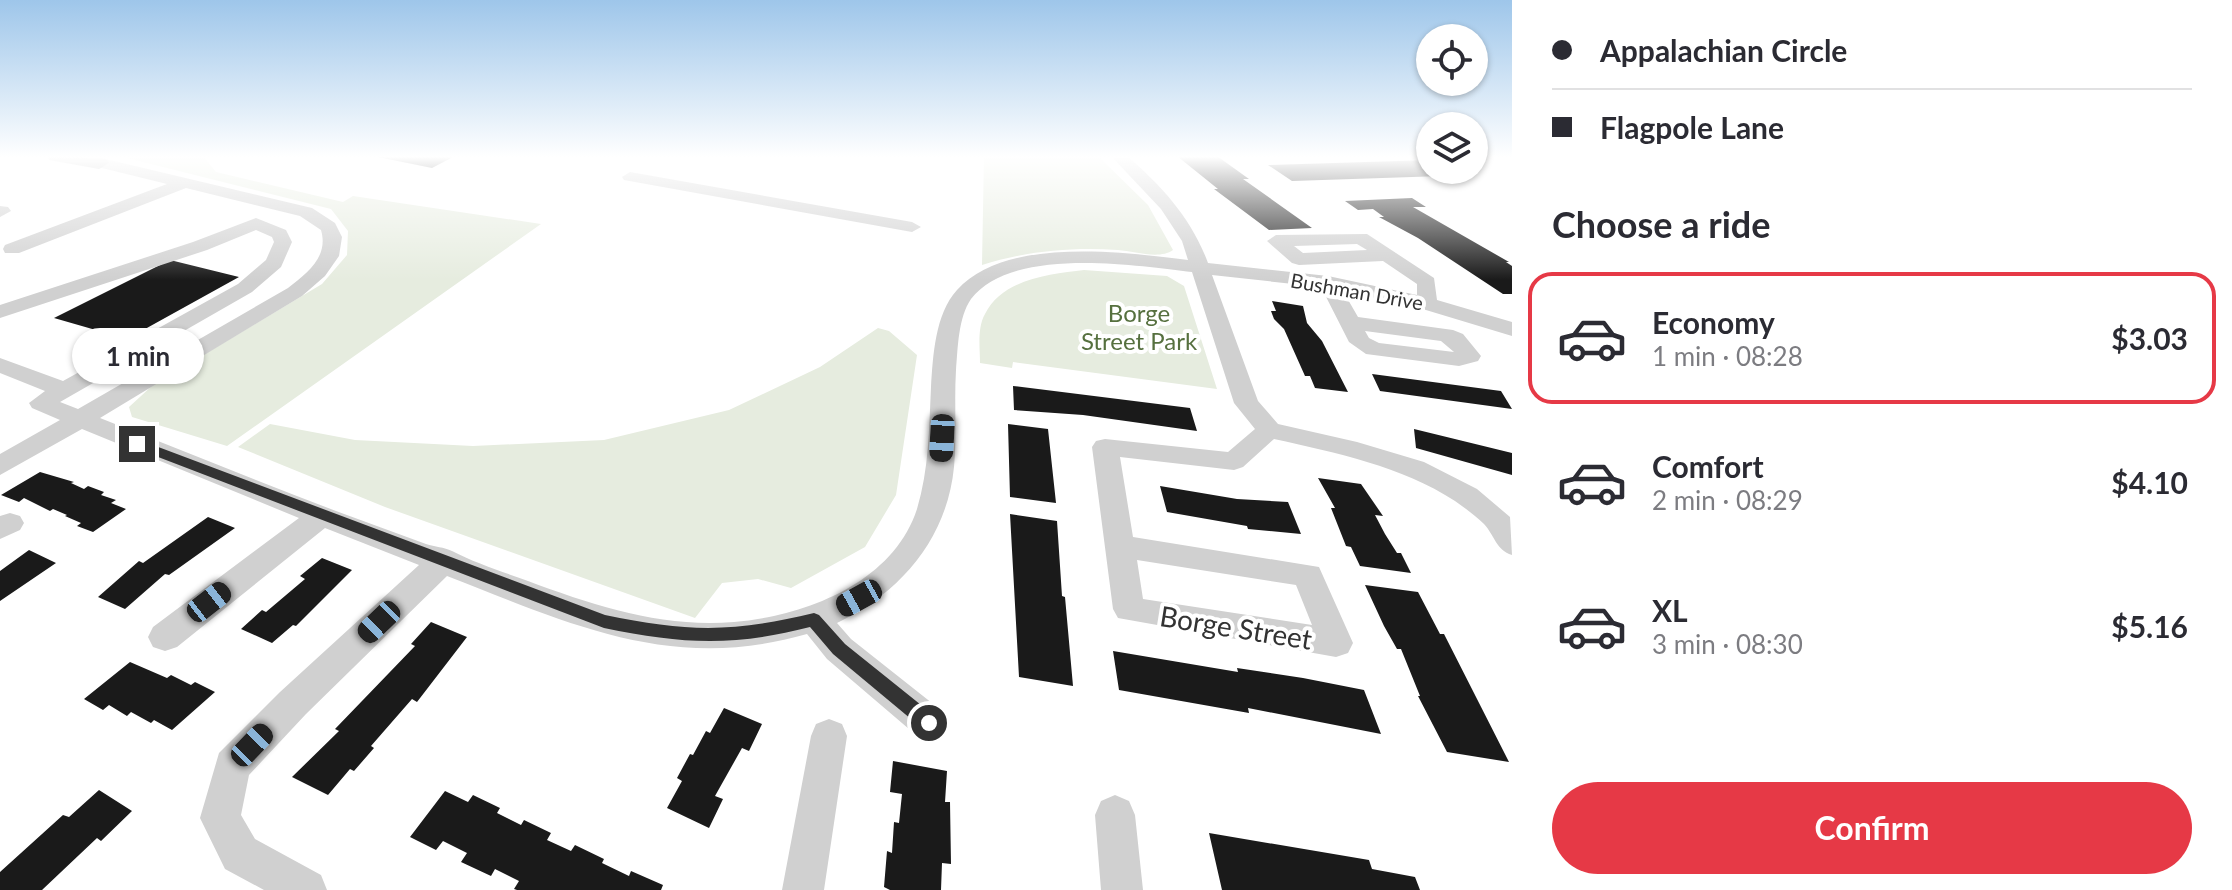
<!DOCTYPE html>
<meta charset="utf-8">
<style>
body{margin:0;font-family:Lato,sans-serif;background:#f2f2f3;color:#2b2b33;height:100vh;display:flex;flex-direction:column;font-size:30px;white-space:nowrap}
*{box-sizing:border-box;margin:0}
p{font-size:26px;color:#7c7c81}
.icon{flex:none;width:44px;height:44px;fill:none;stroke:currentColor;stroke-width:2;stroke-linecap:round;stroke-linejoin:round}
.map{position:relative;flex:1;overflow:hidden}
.drawer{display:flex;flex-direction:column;background:#fff;width:720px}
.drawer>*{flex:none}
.top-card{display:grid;align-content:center;height:176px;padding:0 40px;background:#fff}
.controls{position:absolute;left:1416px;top:24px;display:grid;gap:16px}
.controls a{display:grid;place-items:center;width:72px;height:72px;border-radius:50%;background:#fff;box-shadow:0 2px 6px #0004;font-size:40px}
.end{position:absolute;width:36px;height:36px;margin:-18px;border:10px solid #333;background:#fff;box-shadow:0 0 0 4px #fff}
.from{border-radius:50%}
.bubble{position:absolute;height:56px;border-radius:28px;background:#fff;box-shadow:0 2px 6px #0004;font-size:26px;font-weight:700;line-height:56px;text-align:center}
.car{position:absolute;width:24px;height:48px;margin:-24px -12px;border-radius:10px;box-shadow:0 0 6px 2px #0007;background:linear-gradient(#222 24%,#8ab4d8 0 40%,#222 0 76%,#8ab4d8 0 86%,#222 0)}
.top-card b{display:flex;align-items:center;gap:28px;height:76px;font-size:30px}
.top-card b+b{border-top:2px solid #e1e1e2}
.top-card i{width:20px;height:20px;background:#2b2b33}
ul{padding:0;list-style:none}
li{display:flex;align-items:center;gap:24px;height:132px;margin:0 16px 12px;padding:0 24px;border:4px solid transparent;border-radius:24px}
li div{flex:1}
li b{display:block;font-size:30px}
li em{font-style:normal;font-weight:700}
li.selected{border-color:#e63946}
li>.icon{width:72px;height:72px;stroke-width:1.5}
h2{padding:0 40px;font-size:36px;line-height:96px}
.action{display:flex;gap:16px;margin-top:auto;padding:16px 40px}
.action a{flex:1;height:92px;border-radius:48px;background:#e63946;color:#fff;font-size:32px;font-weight:700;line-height:92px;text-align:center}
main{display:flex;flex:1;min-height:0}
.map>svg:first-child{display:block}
.green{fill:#e6ecdf}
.building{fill:#1a1a1a}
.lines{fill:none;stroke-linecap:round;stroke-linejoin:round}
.minor{fill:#d0d0d0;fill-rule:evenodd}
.major{fill:#ababab;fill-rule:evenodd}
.route{fill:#333}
.labels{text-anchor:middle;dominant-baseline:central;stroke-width:8;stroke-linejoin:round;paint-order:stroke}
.far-street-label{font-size:20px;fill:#333;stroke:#fff}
.park-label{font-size:24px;fill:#56703f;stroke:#fff}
.near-street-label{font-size:28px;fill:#333;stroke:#fff}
</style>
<main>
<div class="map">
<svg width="1512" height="890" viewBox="0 0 1512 890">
<rect width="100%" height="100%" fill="#fff"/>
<path class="green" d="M119,156H203L216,172L343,202L353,196L541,224L227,446L132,417L129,407L153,385L322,284L347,255L348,231L331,209Z
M984,156H1098L1148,205L1173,250C1159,260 1134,251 1118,250C1071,247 1027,251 982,265Z
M1084,270L1167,276L1184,286L1217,389L1013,362L1012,368L980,363C980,348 977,328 985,314C1002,279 1050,274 1084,270Z
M878,328L889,331L917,355L896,495L865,547L791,588L758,579L722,583L695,618L385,507L238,447L270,424L355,440L473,446L604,440L729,410L820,367Z"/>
<path class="building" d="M373,156H455L432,168Z
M1177,156H1217L1249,179H1243L1312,228L1269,230L1214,189H1218Z
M1430,160V170H1462L1472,175L1292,181L1268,165Z
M1412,198L1426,207H1413L1509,262H1506L1512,266V294H1503L1418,238L1379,217H1384L1373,209L1358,210L1345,201Z
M170,260L239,277L127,339L54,318Z
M1272,301L1303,306L1307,323L1322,341L1348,392L1315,388L1310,376H1305L1284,329L1274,319L1271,311H1276Z
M1372,374L1501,391L1512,409L1380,391Z
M1013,386L1190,408L1197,431L1083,415L1014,410Z
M1008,424L1048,429L1056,503L1010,497Z
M1414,429L1512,453V475L1416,448Z
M40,472L74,482L71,483L84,489L88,486L104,492L101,495L116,500L111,503L126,509L93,532L77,526L81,523L65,516L67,515L53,509L50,511L24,498L19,502L1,495Z
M1318,478L1361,484L1383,516L1375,515L1385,534L1397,553H1401L1411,573L1360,566L1351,547L1346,546L1331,508H1335Z
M1160,486L1237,499L1288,502L1301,534L1248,529L1247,526L1167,512Z
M1010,514L1057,521L1062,596L1065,597L1073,686L1019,677Z
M208,517L235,528L169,575L165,574L125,609L98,597L139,561L143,563Z
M29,550L56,563L0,601V571Z
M322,558L352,570L296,626L293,625L272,643L241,629L262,610L266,612L305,579L300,576Z
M1365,585L1418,592L1440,634H1444L1509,762L1447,752L1418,696H1420L1401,649H1397L1384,626Z
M431,622L467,637L417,702L412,699L371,746L374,748L354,771L350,769L328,795L292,777L339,731L335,729L415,646L411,644Z
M1113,651L1238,672L1237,668L1303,678L1364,690L1381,734L1248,708L1249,713L1119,690Z
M130,662L167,678L171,675L191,685L195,682L215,692L172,730L154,720L151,723L131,712L127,716L109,705L103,710L84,699Z
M724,708L762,724L749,751L742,748L715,796L723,799L709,828L667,808L682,781L677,778L690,754L693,755L706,731L710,733Z
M893,761L947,771L945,802H950L951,864L942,863L941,890H890L884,887L887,851L892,853L894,822L899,823L902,794L890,792Z
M99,790L132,811L101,841L97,838L42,890H0V872L63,815L69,817Z
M445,791L468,802L473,795L500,808L497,813L521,825L524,820L551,833L547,840L571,851L575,845L604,859L602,863L629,876L631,871L663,885L661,890H517L514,889L519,881L495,869L491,876L461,862L467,853L443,841L436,850L410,837Z
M1209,833L1369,860L1372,869L1415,877L1420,890H1222Z"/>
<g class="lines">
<path class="minor" d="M71,156H93L312,208L335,223L342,237L339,256L325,276L302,296L100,418C179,449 257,481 336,511C366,522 396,533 426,544C435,547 444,547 452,551C475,563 503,572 528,581C595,606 662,628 734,622C805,616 893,583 917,509C929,469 929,429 931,387C933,356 935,314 957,290C1006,236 1124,252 1188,260L1182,241L1161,209L1111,156H1127C1162,186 1192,219 1208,263L1328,276L1417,295V284L1383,261L1299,265L1292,263L1267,241L1276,235L1367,234L1434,278L1437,300L1512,322V336L1416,307L1343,291L1358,317L1453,330L1463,334L1481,356L1478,361L1459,366L1366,354L1349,342L1321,287L1212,275L1258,401L1278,424L1357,442L1424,462L1477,489L1510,517L1512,555C1496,550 1495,536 1484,524C1476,516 1465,508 1455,501C1401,466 1337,453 1274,439L1243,467L1234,470L1120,457L1133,537L1319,567L1353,643L1348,653L1336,657L1118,618L1113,609L1092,447L1096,441L1105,439L1228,452L1255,429L1234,403L1192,272C1134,265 1012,246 971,299C958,318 958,348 956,370C954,402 957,434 954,467C947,539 900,593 837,623L851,639L942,711L947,723L942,735L929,739L916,735L827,659L807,634C671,673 571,624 447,576L306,714L249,775L241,815L255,839L321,875L327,890H264L225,869L200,818L219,753L280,692L419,565L325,528L177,647L165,651L153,647L148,637L153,627L299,518L82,429L0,475V454L60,420L32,408L29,403L45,391L0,373V358L63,381L238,284L266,260L274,242L272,237L256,230L207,250L0,318V305L193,242L256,218L286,230L292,242L281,267L252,292L60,402L78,409L288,288C307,273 329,257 321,230L300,216L186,188L19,253H5L3,249L5,245L167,184L94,166ZM1357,244L1367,250L1303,253L1294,246ZM1365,331L1441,341L1454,352L1379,343L1369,338ZM1137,560L1296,585L1312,625L1143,599Z
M630,172L912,222L921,227L912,232L624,180L622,177Z
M0,206L8,207L11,211L0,217Z
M10,513L20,516L24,523L20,530L0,539V516Z
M829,719L842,724L847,736L824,890H782L811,736L816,724Z
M1115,795L1129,801L1135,815L1143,890H1101L1095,815L1101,801Z"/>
<path class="major" d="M47,156L106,159L109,163L99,169L49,160Z"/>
</g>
<linearGradient id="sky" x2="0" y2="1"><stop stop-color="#9ec6ea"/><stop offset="0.56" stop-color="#fff"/><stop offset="1" stop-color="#fff" stop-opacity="0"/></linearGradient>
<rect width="1512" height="280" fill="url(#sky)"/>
<path class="route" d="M137,439L605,615C687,632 732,633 814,613L819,615L845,644L936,717L938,723L936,729L929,731L923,729L833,654L810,627C732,647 682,644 604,628L132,447L130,444Z"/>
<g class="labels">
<g class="far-street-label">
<text transform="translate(1357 291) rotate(10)">Bushman Drive</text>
</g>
<g class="park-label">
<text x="1139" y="312">Borge<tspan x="1139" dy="28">Street Park</tspan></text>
</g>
<g class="near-street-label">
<text transform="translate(1236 627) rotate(9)">Borge Street</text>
</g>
</g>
</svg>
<div class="controls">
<a><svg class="icon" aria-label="locate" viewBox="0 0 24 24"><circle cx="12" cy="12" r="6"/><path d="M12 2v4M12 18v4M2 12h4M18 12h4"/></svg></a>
<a><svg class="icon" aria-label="layers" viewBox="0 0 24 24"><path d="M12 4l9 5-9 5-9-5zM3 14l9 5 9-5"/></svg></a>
</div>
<i class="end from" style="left:929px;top:723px"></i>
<i class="end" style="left:137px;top:444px"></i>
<div class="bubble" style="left:72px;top:328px;width:132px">1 min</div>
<i class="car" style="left:942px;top:438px;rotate:183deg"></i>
<i class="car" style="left:859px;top:598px;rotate:241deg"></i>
<i class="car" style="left:209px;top:602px;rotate:52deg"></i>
<i class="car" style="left:379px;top:622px;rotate:226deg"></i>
<i class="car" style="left:252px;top:745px;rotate:44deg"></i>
</div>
<section class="drawer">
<div class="top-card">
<b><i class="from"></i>Appalachian Circle</b>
<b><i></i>Flagpole Lane</b>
</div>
<h2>Choose a ride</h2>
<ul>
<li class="selected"><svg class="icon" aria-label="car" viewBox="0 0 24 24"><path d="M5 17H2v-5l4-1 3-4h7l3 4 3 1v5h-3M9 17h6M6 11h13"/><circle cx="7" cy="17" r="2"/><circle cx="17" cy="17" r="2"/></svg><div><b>Economy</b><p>1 min · 08:28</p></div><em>$3.03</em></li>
<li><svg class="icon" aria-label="car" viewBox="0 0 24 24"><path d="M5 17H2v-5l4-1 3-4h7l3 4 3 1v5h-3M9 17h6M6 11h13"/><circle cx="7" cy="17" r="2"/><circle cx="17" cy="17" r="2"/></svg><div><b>Comfort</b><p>2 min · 08:29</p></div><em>$4.10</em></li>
<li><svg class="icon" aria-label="car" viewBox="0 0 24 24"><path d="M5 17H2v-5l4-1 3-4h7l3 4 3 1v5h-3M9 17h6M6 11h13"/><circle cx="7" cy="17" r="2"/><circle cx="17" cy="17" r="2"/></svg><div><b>XL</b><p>3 min · 08:30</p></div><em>$5.16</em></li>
</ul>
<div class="action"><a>Confirm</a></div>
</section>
</main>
